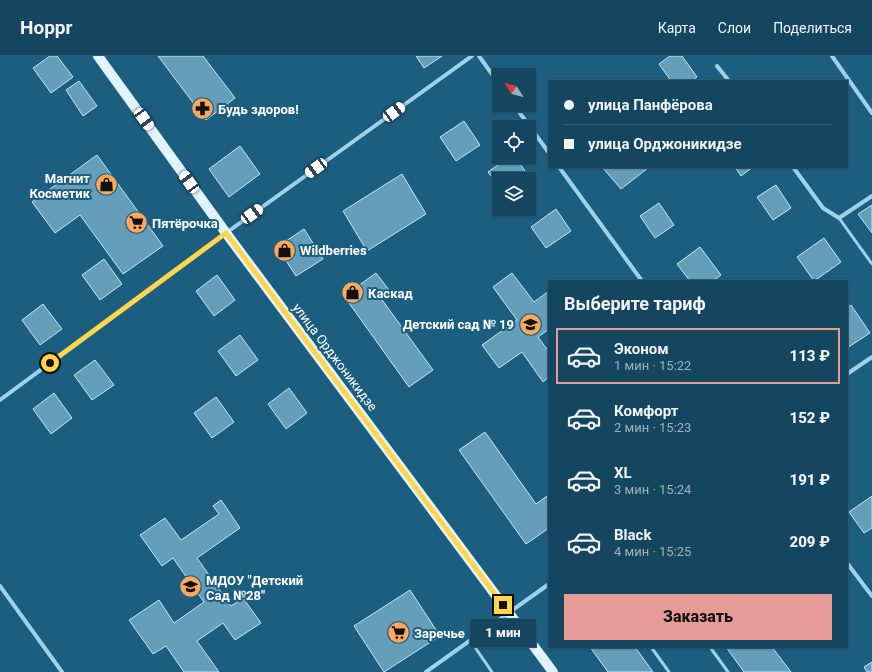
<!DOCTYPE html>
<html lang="ru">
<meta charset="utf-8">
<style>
body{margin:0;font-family:Roboto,sans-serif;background:#1d4d66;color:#f1f3f6;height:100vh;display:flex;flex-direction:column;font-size:15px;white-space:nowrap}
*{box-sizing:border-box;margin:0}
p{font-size:13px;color:#9db1bd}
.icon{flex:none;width:22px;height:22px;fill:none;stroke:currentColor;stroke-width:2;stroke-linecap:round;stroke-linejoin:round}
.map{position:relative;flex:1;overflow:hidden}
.sheet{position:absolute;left:548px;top:224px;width:300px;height:368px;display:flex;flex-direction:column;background:#144660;border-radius:0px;box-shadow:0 1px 3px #0004,0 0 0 1px #335e75}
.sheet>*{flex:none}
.hud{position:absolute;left:548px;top:24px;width:300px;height:88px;border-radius:0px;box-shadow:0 1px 3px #0004,0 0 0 1px #335e75;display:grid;align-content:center;height:88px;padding:0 16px;background:#144660}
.needle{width:26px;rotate:307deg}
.buttons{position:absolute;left:492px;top:12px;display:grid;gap:8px}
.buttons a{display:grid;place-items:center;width:44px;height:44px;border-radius:0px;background:#144660;box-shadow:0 1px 3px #0004,0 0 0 1px #335e75;font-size:20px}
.end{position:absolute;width:18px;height:18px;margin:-9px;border:5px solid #ffd54a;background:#111;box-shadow:0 0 0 2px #111}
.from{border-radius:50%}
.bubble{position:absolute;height:28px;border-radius:0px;background:#144660;box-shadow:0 1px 3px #0004,0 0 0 1px #335e75;font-size:13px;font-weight:800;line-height:28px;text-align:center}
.car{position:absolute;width:12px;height:24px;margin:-12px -6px;border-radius:5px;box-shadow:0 0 3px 1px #0007;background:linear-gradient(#fff 24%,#345 0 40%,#fff 0 76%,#345 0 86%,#fff 0)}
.hud b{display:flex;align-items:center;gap:14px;height:38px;font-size:15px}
.hud b+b{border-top:1px solid #335e75}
.hud i{width:10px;height:10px;background:#f1f3f6}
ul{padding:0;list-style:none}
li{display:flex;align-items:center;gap:12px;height:56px;margin:0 8px 6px;padding:0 8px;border:2px solid transparent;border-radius:0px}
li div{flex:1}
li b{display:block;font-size:15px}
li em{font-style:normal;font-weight:800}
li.selected{border-color:#e69b98}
li>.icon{width:36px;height:36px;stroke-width:1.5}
h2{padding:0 16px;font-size:18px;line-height:48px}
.button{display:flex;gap:8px;margin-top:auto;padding:8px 16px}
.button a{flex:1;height:46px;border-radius:0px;background:#e69b98;color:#111;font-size:16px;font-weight:800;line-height:46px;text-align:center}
header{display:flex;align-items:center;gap:24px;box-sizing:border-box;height:56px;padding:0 20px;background:#144660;border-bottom:1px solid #335e75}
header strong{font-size:19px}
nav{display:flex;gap:22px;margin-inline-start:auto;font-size:14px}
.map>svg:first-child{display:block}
.building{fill:#659eb9;stroke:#c2e7f7}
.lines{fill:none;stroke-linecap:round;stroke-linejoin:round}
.service{stroke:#9ed2ea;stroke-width:3}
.minor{stroke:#9ed2ea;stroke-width:4}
.primary{stroke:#e1f3fe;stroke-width:10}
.route{stroke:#ffd54a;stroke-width:5}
.labels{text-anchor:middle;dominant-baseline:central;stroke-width:4;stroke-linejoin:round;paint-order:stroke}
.poi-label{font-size:13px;font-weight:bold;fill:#fff;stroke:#1b5e80;text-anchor:start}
.street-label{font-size:13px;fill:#fff;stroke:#1b5e80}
</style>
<header>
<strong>Hoppr</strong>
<nav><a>Карта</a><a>Слои</a><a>Поделиться</a></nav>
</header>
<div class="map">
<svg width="872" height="616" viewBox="0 0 872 616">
<rect width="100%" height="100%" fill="#1b5e80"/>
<path class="building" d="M50,0H57L73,21L51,37L33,12Z
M158,0H203L235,42L206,64Z
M416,0H442L424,12Z
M670,0H682L697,21L692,25H671L659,8Z
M79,25L97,50L83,60L66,34Z
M464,65L480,89L456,105L440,81Z
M240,90L260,118L229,141L209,113Z
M97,99L163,190L123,218L80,159L55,177L32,146Z
M509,101H516L528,120L524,123H499V131L488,116Z
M602,111H647L648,112L621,133Z
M735,111H753L741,120Z
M402,118L426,158L367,195L343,155Z
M776,129L791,152L773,164L757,141Z
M659,147L674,169L655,182L640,160Z
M872,149V177L858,158Z
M556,153L571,175L546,192L531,171Z
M304,173L323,203L296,220L277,191Z
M824,182L841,206L814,225L797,201Z
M700,191L721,219L713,225H690L677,208Z
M104,203L122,228L100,244L82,219Z
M376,217L389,234L380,241L433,314L409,331L344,240Z
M512,217L534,246L549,235V273L538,281L549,296V321L543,326L522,296L499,312L482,289L517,264L493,231Z
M217,219L235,244L214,260L196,235Z
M43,248L62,273L40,289L22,264Z
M851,249L870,277L847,292V252Z
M240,279L258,304L236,320L218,295Z
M95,304L114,329L92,344L74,319Z
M289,332L307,357L286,373L268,348Z
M54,337L72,362L51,378L33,353Z
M216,341L234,366L212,382L194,357Z
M485,376L536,448L547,440L549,443V472L526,488L459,394Z
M872,440V472L864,477L849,456Z
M221,444L240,472L197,502L231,550L243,542L261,567L235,584L223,567L197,585L219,616H184L166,590L153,598L129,564L159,544L174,567L204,546L173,502L162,510L140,479L165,462L181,484L219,458L213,450Z
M410,534L440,580L384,616L354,570Z
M590,591H635L653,616H608Z
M726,591H772L791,616H744Z
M872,606V616H867L864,611Z"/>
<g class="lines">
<path class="service" d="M839,162L872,208
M470,584L492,616
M651,591L669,616
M710,591L728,616"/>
<path class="minor" d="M479,0L499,28
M832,0L872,57
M717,10L729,25
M514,49L549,97
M559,111L642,225
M793,111L823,152L839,162L872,140
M847,318L872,301
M0,344L226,177L472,0
M847,507L872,540
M0,530L62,616
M426,616L549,528"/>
<path class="primary" d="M98,0L226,177L553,616"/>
</g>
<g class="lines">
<path class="route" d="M50,307L226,177L503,549"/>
</g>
<defs>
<symbol id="pharmacy-disc" viewBox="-11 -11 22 22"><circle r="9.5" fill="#fca85a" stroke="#1b5e80"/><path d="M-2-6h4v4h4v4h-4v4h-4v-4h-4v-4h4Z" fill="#111"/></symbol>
<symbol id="shop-disc" viewBox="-11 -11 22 22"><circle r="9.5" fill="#fca85a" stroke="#1b5e80"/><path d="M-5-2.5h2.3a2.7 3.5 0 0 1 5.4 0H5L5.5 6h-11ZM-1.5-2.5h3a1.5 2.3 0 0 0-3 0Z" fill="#111"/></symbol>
<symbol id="supermarket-disc" viewBox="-11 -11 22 22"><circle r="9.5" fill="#fca85a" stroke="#1b5e80"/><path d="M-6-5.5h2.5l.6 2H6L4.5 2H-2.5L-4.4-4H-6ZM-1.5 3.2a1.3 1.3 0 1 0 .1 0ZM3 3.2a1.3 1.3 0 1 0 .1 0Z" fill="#111"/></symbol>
<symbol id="school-disc" viewBox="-11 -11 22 22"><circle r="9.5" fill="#fca85a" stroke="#1b5e80"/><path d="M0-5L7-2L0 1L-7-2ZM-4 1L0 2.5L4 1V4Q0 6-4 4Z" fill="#111"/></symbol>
</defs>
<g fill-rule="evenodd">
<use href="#pharmacy-disc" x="190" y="40" width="25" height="25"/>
<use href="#shop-disc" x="94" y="116" width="25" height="25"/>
<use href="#supermarket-disc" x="124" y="154" width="25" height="25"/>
<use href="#shop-disc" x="272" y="182" width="25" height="25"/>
<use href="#shop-disc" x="340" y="224" width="25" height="25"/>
<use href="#school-disc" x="518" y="256" width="25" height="25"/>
<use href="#school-disc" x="178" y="518" width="25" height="25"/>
<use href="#supermarket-disc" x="386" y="564" width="25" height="25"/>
</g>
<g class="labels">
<g class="poi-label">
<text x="218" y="53">Будь здоров!</text>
<text x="90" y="122" text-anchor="end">Магнит<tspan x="90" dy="15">Косметик</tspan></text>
<text x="152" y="167">Пятёрочка</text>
<text x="300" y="194">Wildberries</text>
<text x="368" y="237">Каскад</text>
<text x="514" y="268" text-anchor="end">Детский сад № 19</text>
<text x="206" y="524">МДОУ "Детский<tspan x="206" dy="15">Сад №28"</tspan></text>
<text x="414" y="577">Заречье</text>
</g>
<g class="street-label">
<text transform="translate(335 301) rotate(53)">улица Орджоникидзе</text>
</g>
</g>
</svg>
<div class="buttons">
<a><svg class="needle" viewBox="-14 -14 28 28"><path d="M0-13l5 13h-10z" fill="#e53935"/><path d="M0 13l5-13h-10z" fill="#9db1bd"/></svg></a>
<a><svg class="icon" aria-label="locate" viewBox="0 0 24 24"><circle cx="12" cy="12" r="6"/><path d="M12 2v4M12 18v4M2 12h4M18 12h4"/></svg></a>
<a><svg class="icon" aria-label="layers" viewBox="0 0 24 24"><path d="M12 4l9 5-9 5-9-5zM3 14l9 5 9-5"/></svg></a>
</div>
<i class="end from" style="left:50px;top:307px"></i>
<i class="end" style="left:503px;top:549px"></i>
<div class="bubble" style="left:470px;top:563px;width:66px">1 мин</div>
<i class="car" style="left:394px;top:56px;rotate:54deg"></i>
<i class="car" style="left:144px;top:63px;rotate:144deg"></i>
<i class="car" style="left:316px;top:112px;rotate:234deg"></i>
<i class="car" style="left:189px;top:126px;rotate:324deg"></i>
<i class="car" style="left:252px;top:158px;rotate:54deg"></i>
<div class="hud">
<b><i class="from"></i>улица Панфёрова</b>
<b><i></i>улица Орджоникидзе</b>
</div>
<section class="sheet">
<h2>Выберите тариф</h2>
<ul>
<li class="selected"><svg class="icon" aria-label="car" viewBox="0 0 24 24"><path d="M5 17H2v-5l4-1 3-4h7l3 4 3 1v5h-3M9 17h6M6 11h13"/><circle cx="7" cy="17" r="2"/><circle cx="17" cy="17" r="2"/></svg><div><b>Эконом</b><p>1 мин · 15:22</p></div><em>113 ₽</em></li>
<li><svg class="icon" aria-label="car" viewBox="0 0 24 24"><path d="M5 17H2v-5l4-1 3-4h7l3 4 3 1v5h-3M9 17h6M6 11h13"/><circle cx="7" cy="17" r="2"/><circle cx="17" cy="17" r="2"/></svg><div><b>Комфорт</b><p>2 мин · 15:23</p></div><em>152 ₽</em></li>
<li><svg class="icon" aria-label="car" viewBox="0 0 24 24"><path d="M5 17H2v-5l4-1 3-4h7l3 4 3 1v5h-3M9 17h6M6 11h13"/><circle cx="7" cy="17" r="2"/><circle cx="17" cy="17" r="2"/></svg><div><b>XL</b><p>3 мин · 15:24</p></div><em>191 ₽</em></li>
<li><svg class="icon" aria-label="car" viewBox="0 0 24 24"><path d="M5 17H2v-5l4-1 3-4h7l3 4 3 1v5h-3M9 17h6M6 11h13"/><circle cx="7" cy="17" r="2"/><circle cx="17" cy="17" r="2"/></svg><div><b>Black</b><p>4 мин · 15:25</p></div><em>209 ₽</em></li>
</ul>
<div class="button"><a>Заказать</a></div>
</section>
</div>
